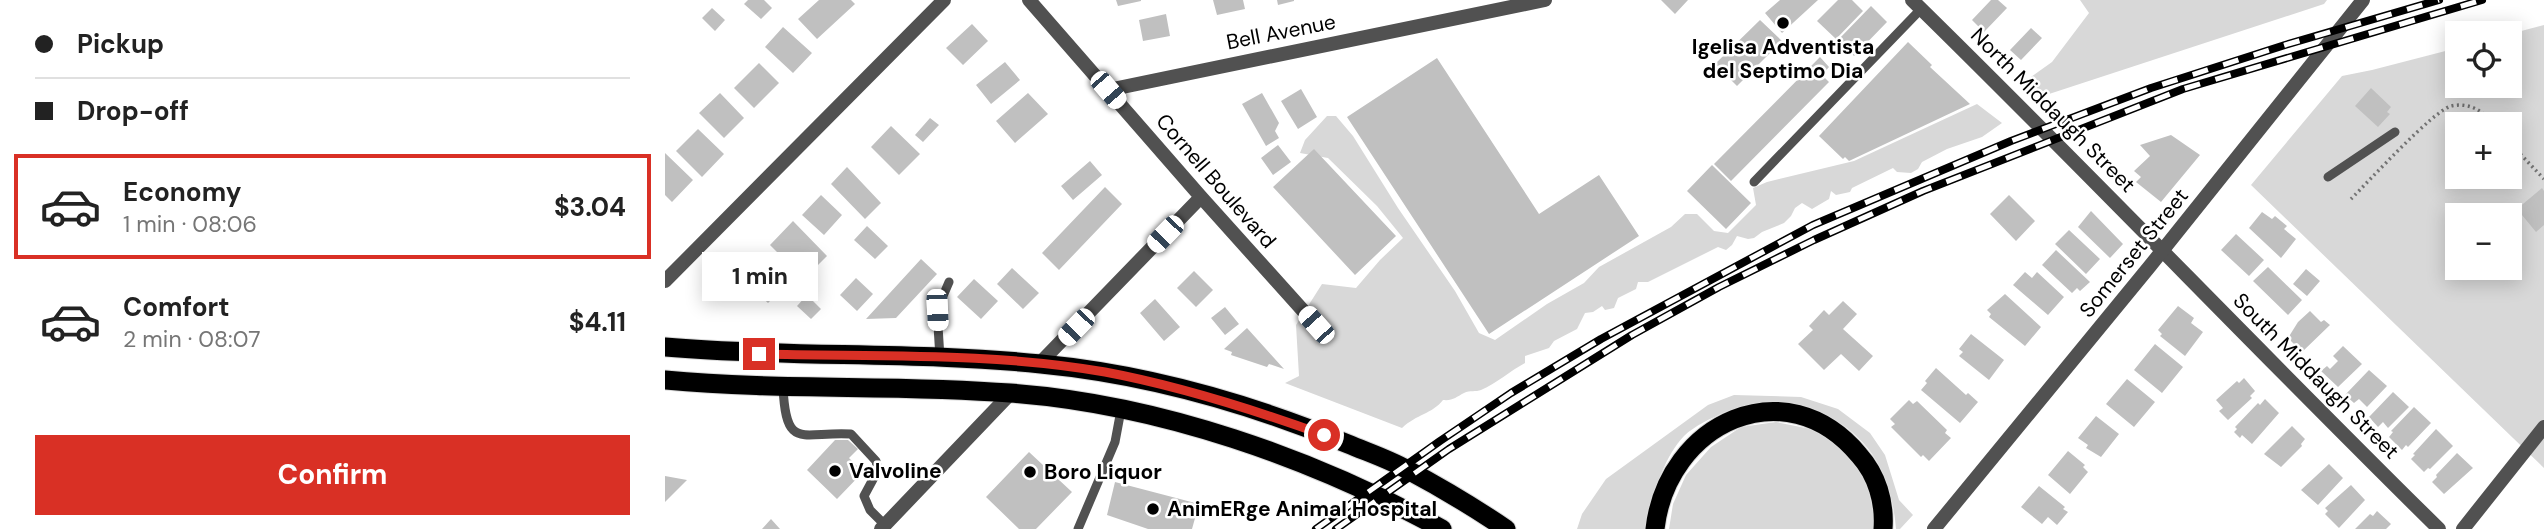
<!DOCTYPE html>
<meta charset="utf-8">
<style>
body{margin:0;font-family:"DM Sans",sans-serif;background:#f6f6f6;color:#222;height:100vh;display:flex;flex-direction:column;font-size:26px;white-space:nowrap}
*{box-sizing:border-box;margin:0}
p{font-size:23px;color:#767676}
.icon{flex:none;width:38px;height:38px;fill:none;stroke:currentColor;stroke-width:2;stroke-linecap:round;stroke-linejoin:round}
.map{position:relative;flex:1;overflow:hidden}
.side{display:flex;flex-direction:column;background:#fff;width:665px}
.side>*{flex:none}
.top-card{display:grid;align-content:center;height:154px;padding:0 35px;background:#fff}
.buttons{position:absolute;left:1780px;top:21px;display:grid;gap:14px}
.buttons a{display:grid;place-items:center;width:77px;height:77px;border-radius:0px;background:#fff;box-shadow:0 4px 18px #0003;font-size:35px}
.end{position:absolute;width:32px;height:32px;margin:-16px;border:9px solid #d93025;background:#fff;box-shadow:0 0 0 4px #fff}
.from{border-radius:50%}
.bubble{position:absolute;height:49px;border-radius:0px;background:#fff;box-shadow:0 4px 18px #0003;font-size:23px;font-weight:700;line-height:49px;text-align:center}
.car{position:absolute;width:21px;height:42px;margin:-21px -10px;border-radius:9px;box-shadow:0 0 5px 2px #0007;background:linear-gradient(#fff 24%,#345 0 40%,#fff 0 76%,#345 0 86%,#fff 0)}
.top-card b{display:flex;align-items:center;gap:24px;height:66px;font-size:26px}
.top-card b+b{border-top:2px solid #e0e0e0}
.top-card i{width:18px;height:18px;background:#222}
ul{padding:0;list-style:none}
li{display:flex;align-items:center;gap:21px;height:105px;margin:0 14px 10px;padding:0 21px;border:4px solid transparent;border-radius:0px}
li div{flex:1}
li b{display:block;font-size:26px}
li em{font-style:normal;font-weight:700}
li.on{border-color:#d93025}
li>.icon{width:63px;height:63px;stroke-width:1.5}
.cta{display:flex;gap:14px;margin-top:auto;padding:14px 35px}
.cta a{flex:1;height:80px;border-radius:0px;background:#d93025;color:#fff;font-size:28px;font-weight:700;line-height:80px;text-align:center}
main{display:flex;flex:1;min-height:0}
.map>svg:first-child{display:block}
.green{fill:#d8d8d8;fill-rule:evenodd}
.building{fill:#c0c0c0}
.lines{fill:none;stroke-linecap:round;stroke-linejoin:round}
.trunk-casing{stroke:#dbdbdb;stroke-width:21}
.path{stroke:#737373;stroke-width:3.5;stroke-dasharray:2 3.5;stroke-linecap:butt}
.service{stroke:#515151;stroke-width:9}
.minor{stroke:#515151;stroke-width:14}
.tertiary{stroke:#515151;stroke-width:14}
.trunk{stroke:#000;stroke-width:19}
.rail-casing{stroke:#000;stroke-width:8}
.rail{stroke:#fff;stroke-width:5;stroke-dasharray:16;stroke-linecap:butt}
.route{stroke:#d93025;stroke-width:9}
.poi-dot{fill:#000;stroke:#fff;stroke-width:2.5}
.labels{text-anchor:middle;dominant-baseline:central;stroke-width:5;stroke-linejoin:round;paint-order:stroke}
.street-label{font-size:21px;fill:#000;stroke:#fff}
.poi-label{font-size:21px;font-weight:bold;fill:#000;stroke:#fff;text-anchor:start}
</style>
<main>
<section class="side">
<div class="top-card">
<b><i class="from"></i>Pickup</b>
<b><i></i>Drop-off</b>
</div>
<ul>
<li class="on"><svg class="icon" aria-label="car" viewBox="0 0 24 24"><path d="M5 17H2v-5l4-1 3-4h7l3 4 3 1v5h-3M9 17h6M6 11h13"/><circle cx="7" cy="17" r="2"/><circle cx="17" cy="17" r="2"/></svg><div><b>Economy</b><p>1 min · 08:06</p></div><em>$3.04</em></li>
<li><svg class="icon" aria-label="car" viewBox="0 0 24 24"><path d="M5 17H2v-5l4-1 3-4h7l3 4 3 1v5h-3M9 17h6M6 11h13"/><circle cx="7" cy="17" r="2"/><circle cx="17" cy="17" r="2"/></svg><div><b>Comfort</b><p>2 min · 08:07</p></div><em>$4.11</em></li>
</ul>
<div class="cta"><a>Confirm</a></div>
</section>
<div class="map">
<svg width="1879" height="529" viewBox="0 0 1879 529">
<rect width="100%" height="100%" fill="#fff"/>
<path class="green" d="M1415,0H1662L1659,4L1381,95L1370,87L1366,77L1387,62L1424,13Z
M1879,25V468L1586,185L1677,76L1707,70L1792,48V86H1844L1845,34ZM1792,124H1844V177H1792ZM1792,215H1844V268H1792Z
M1312,104L1337,123L1317,137L1282,149L1257,162L1253,169L1246,173L1232,172L1228,168L1187,188L1185,192L1171,195L1166,191L1164,199L1147,209L1137,203L1130,208L1126,216L1119,223L1097,232L1089,238L1083,239L1072,236L1067,245L1061,250L1053,247L983,282H973L971,289L953,298L949,308L940,310L937,306L928,312L920,313L912,329L889,341L884,348L860,356V363C845,371 832,383 816,390C811,392 805,390 799,393C791,397 788,401 778,400C767,414 752,414 737,428L620,383L634,376L631,325L657,284L691,288L715,260L738,238L712,206L663,158L635,153L640,140L662,116H671L688,136L733,208L790,291L814,333L830,340L882,304L919,283L934,267L1006,227L1020,214H1032L1049,231L1063,233L1091,205L1088,188L1102,182L1189,161Z
M1069,395L1136,397L1173,409L1205,433L1220,455L1234,500L1248,515L1235,529H1231C1229,503 1222,475 1207,454C1175,408 1111,390 1060,412C1047,418 1029,426 1019,436C996,461 988,497 981,529H912L917,514L941,479L1043,405Z
M1111,422L1151,430L1181,453L1196,473L1204,491L1211,529H1004L1008,504L1021,475L1046,447L1076,427Z"/>
<path class="building" d="M83,0H99L107,8L96,19L79,4Z
M154,0H186L190,4L152,39L133,19Z
M451,0H476V1L453,6Z
M548,0H578L580,9L552,15Z
M612,0H629V1L613,5Z
M996,0H1023L1010,14Z
M1115,0H1153L1117,33L1100,13Z
M1173,0H1187L1198,11L1171,39L1152,21Z
M1326,0H1333L1342,8L1319,32L1307,20Z
M1206,6L1222,22L1189,56L1173,40Z
M47,8L60,20L50,31L37,18Z
M501,14L505,36L478,41L474,20Z
M1095,20L1117,41L1072,86L1050,64Z
M307,24L323,41L298,65L281,48Z
M118,27L147,53L128,73L100,47Z
M1366,28L1377,38L1356,60L1345,50Z
M1243,42L1267,65L1265,67L1305,104L1184,161L1180,157L1178,159L1154,136Z
M1155,57L1164,67L1157,75L1164,82L1066,181L1049,164Z
M772,58L874,214L934,175L974,236L824,334L682,117Z
M340,62L355,80L326,104L311,85Z
M94,63L114,83L89,108L69,88Z
M1706,88L1726,107L1722,112L1725,114L1713,127L1690,106Z
M636,89L652,117L633,129L616,101Z
M55,93L79,118L59,138L34,113Z
M363,93L383,114L350,143L331,121Z
M597,93L614,123L610,131L614,138L601,146L577,104Z
M265,118L274,125L258,142L250,135Z
M226,126L255,154L234,175L206,147Z
M33,129L59,154L37,177L11,151Z
M1506,135L1535,155L1496,202L1471,182L1476,177L1469,171L1485,156L1475,145Z
M613,145L626,162L608,175L596,158Z
M649,149L731,236L690,275L608,187Z
M0,153L28,180L7,202L0,195Z
M425,161L437,175L408,200L396,186Z
M1047,165L1086,203L1061,229L1022,191Z
M182,167L216,203L200,219L166,184Z
M440,187L457,204L394,270L377,253Z
M1877,188L1879,191V225L1871,232L1852,209Z
M156,195L177,215L159,235L137,215Z
M1344,195L1370,221L1351,241L1325,214Z
M1426,211L1458,244L1445,258L1413,227Z
M1597,212L1607,219L1610,216L1622,226L1619,229L1631,239L1616,258L1584,228Z
M128,221L162,256L139,279L105,245Z
M202,226L223,246L210,259L189,240Z
M1404,230L1435,259L1421,274L1390,244Z
M1571,234L1599,260L1584,276L1556,250Z
M1391,250L1425,282L1415,291L1412,288L1407,293L1377,265Z
M86,256L119,287L103,303L70,272Z
M256,259L272,274L231,318L201,319Z
M1603,267L1637,300L1623,315L1588,281Z
M347,268L374,293L358,309L332,284Z
M1641,269L1655,281L1642,296L1628,284Z
M529,271L548,290L531,307L512,288Z
M1360,272L1367,278L1372,272L1399,297L1383,315L1348,285Z
M191,278L208,294L192,311L175,295Z
M309,279L333,301L316,319L292,297Z
M1340,294L1376,327L1360,346L1324,317L1326,314L1322,310Z
M142,295L156,309L146,319L132,306Z
M490,299L515,327L499,341L475,313Z
M1178,301L1192,314L1178,329L1208,356L1194,371L1176,354L1159,370L1133,344L1148,330L1144,326L1159,310L1164,315Z
M1513,306L1529,318L1526,323L1538,332L1520,356L1495,336L1497,334L1493,330Z
M560,307L574,324L560,335L546,318Z
M1645,311L1656,322L1659,320L1665,325L1637,352L1623,338L1633,322Z
M582,328L619,369L604,364L602,367L566,355L567,352L559,349Z
M1306,334L1339,360L1324,380L1294,356L1298,352L1294,349Z
M1490,344L1518,367L1497,393L1469,370Z
M1678,346L1697,364L1673,387L1656,371L1662,366L1665,369L1673,361L1668,356Z
M1271,368L1301,395L1303,393L1313,402L1295,423L1256,390L1262,383L1260,381Z
M1704,370L1722,386L1702,407L1694,399L1689,403L1680,395Z
M1579,378L1590,391L1585,396L1587,398L1563,420L1554,411L1558,408L1551,400L1572,381L1574,383Z
M1462,379L1490,402L1469,427L1441,404Z
M1728,392L1744,407L1723,428L1718,422L1713,427L1704,417Z
M1600,399L1614,413L1587,444L1577,435L1575,438L1569,432L1572,429L1570,427L1593,403L1595,405Z
M1244,400L1248,404L1252,401L1282,430L1280,433L1286,438L1264,461L1258,455L1256,457L1226,427L1230,424L1225,419Z
M1749,407L1766,423L1743,447L1741,445L1737,450L1724,437L1728,432L1726,431Z
M1431,416L1454,434L1436,457L1421,448L1423,445L1413,438Z
M1627,426L1640,439L1636,444L1637,446L1616,467L1599,454Z
M1771,429L1788,446L1765,469L1763,468L1759,472L1746,459L1750,455L1748,454Z
M170,440H183L193,449L184,458L198,472L172,499L142,470Z
M1403,451L1420,465L1418,467L1423,472L1405,494L1383,475Z
M364,452L407,492L371,529H354L321,497Z
M1792,453L1808,468L1779,494L1767,482L1772,477L1771,475Z
M1664,464L1678,478L1653,505L1636,490Z
M0,476L22,480L0,502Z
M450,482L534,504L527,529H483L442,515Z
M1686,485L1700,500L1674,528L1660,514L1663,511L1660,508Z
M1374,486L1400,507L1398,509L1403,512L1392,525L1383,517L1377,524L1356,507Z
M1712,511L1726,524L1721,529H1690L1705,514L1708,516Z
M106,519L115,529H97Z"/>
<g class="lines">
<defs>
<path id="trunk" d="M0,347C125,358 251,351 376,364C481,374 586,404 683,444C702,452 723,459 741,469C775,487 810,508 841,529
M0,380C115,391 230,384 345,393C495,404 646,458 777,529
M990,529C1002,423 1121,367 1194,455C1212,475 1220,502 1218,529"/>
</defs>
<use href="#trunk" class="trunk-casing"/>
<path class="path" d="M1844,142L1879,179
M1686,199C1704,181 1768,111 1786,106C1804,102 1818,111 1829,124"/>
<path class="service" d="M1663,177L1730,132
M1089,182L1256,9
M275,358L272,310L284,282
M118,387C121,452 137,431 186,434L211,461L213,470L199,496L205,510L220,525
M413,529L450,442L456,410"/>
<path class="minor" d="M364,0L536,197L651,325
M1247,0C1425,174 1597,355 1774,529
M443,90L880,0
M0,281L279,0
M375,363L536,197
M216,529L346,393
M1798,529L1879,427"/>
<path class="tertiary" d="M1269,529L1485,266L1698,0"/>
<use href="#trunk" class="trunk"/>
<defs>
<path id="rail" d="M651,529L775,441L846,393L936,339L1148,225L1346,141L1486,88L1620,45L1774,0
M671,529L784,449L967,335L1054,287L1149,240L1258,191L1518,89L1817,0"/>
</defs>
<use href="#rail" class="rail-casing"/>
<use href="#rail" class="rail"/>
</g>
<g class="lines">
<path class="route" d="M94,354C209,357 327,352 440,372C515,386 587,409 659,435"/>
</g>
<g class="poi-dot">
<circle cx="1118" cy="23" r="7"/>
<circle cx="170" cy="471" r="7"/>
<circle cx="365" cy="472" r="7"/>
<circle cx="488" cy="509" r="7"/>
</g>
<g class="labels">
<g class="street-label">
<text transform="translate(616 32) rotate(-11)">Bell Avenue</text>
<text transform="translate(1388 110) rotate(45)">North Middaugh Street</text>
<text transform="translate(551 181) rotate(49)">Cornell Boulevard</text>
<text transform="translate(1469 253) rotate(-51)">Somerset Street</text>
<text transform="translate(1651 376) rotate(45)">South Middaugh Street</text>
</g>
<g class="poi-label">
<text x="1118" y="47" text-anchor="middle">Igelisa Adventista<tspan x="1118" dy="24">del Septimo Dia</tspan></text>
<text x="184" y="471">Valvoline</text>
<text x="379" y="472">Boro Liquor</text>
<text x="502" y="509">AnimERge Animal Hospital</text>
</g>
</g>
</svg>
<div class="buttons">
<a><svg class="icon" aria-label="locate" viewBox="0 0 24 24"><circle cx="12" cy="12" r="6"/><path d="M12 2v4M12 18v4M2 12h4M18 12h4"/></svg></a>
<a>+</a>
<a>−</a>
</div>
<i class="end from" style="left:659px;top:435px"></i>
<i class="end" style="left:94px;top:354px"></i>
<div class="bubble" style="left:37px;top:252px;width:116px">1 min</div>
<i class="car" style="left:443px;top:90px;rotate:139deg"></i>
<i class="car" style="left:500px;top:234px;rotate:224deg"></i>
<i class="car" style="left:272px;top:310px;rotate:177deg"></i>
<i class="car" style="left:651px;top:325px;rotate:318deg"></i>
<i class="car" style="left:411px;top:327px;rotate:224deg"></i>
</div>
</main>
